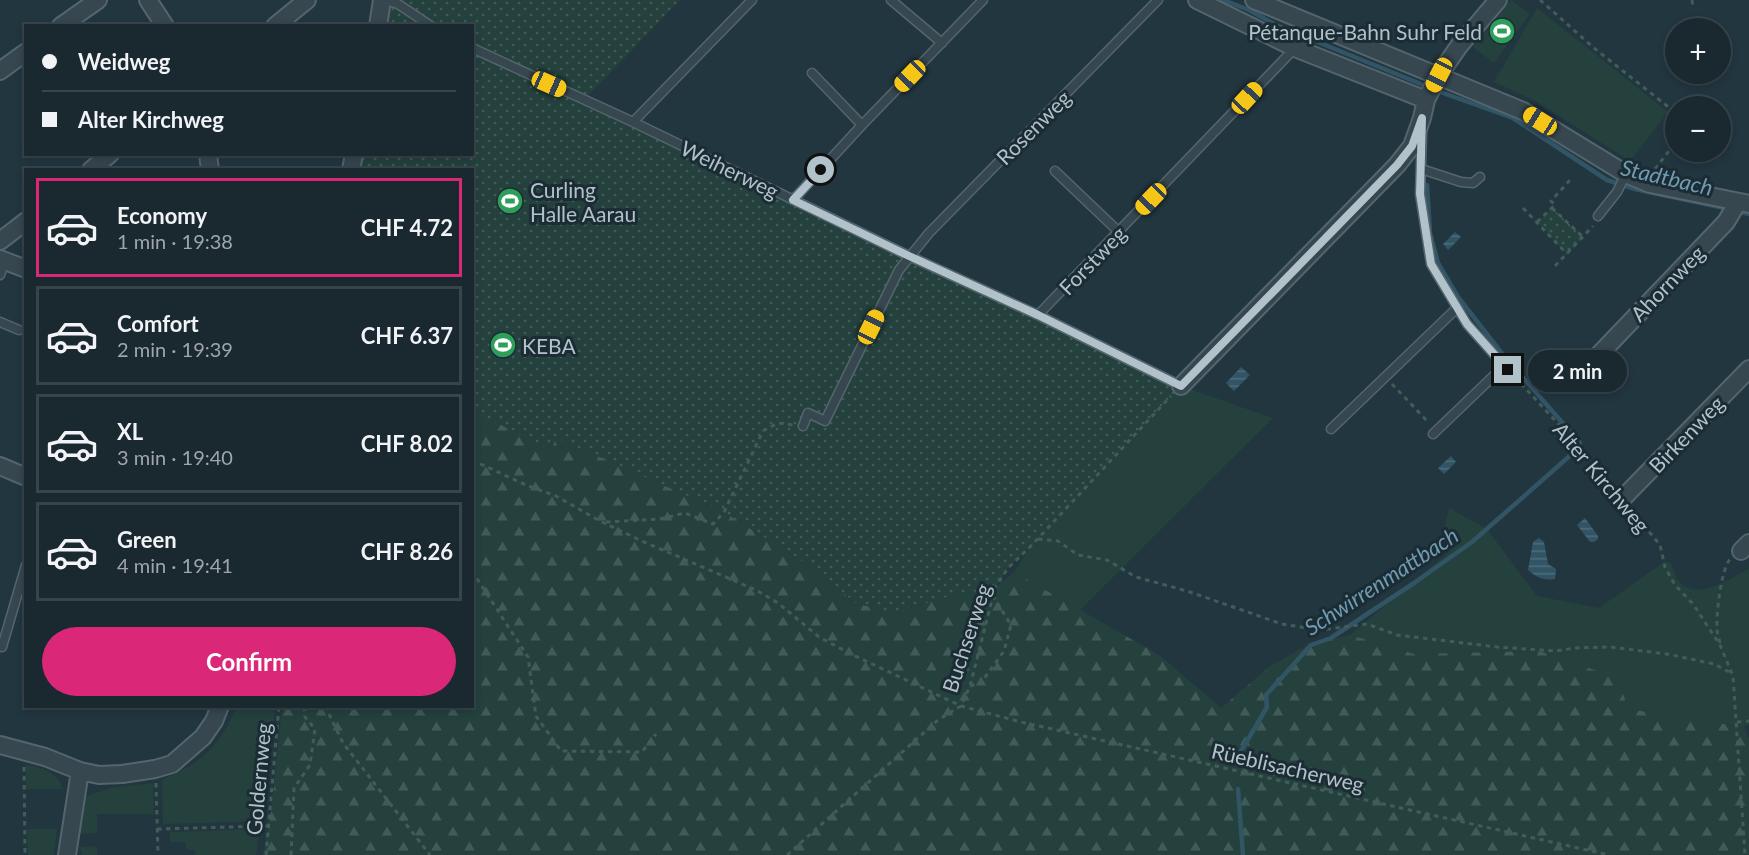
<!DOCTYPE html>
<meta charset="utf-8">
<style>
body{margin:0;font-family:Lato,sans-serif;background:#27343c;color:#f1f3f6;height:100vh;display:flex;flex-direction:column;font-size:22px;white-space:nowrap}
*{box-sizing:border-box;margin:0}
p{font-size:20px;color:#9fa6ab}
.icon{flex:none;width:33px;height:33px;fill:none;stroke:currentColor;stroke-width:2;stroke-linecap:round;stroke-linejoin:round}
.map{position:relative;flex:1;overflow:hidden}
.sheet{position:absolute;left:24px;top:168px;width:450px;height:540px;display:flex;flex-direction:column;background:#1a2830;border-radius:0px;box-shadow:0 3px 9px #0003,0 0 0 2px #38444c}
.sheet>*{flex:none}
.top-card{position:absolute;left:24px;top:24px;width:450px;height:132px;border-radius:0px;box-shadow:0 3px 9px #0003,0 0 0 2px #38444c;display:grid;align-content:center;height:132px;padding:0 18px;background:#1a2830}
.controls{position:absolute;left:1665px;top:18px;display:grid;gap:12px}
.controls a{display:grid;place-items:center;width:66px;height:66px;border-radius:50%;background:#1a2830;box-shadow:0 3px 9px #0003,0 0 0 2px #38444c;font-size:30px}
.end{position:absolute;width:27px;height:27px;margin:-14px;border:8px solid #b2c2cb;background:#111;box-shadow:0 0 0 3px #111}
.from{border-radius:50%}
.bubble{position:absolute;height:42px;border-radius:21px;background:#1a2830;box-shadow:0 3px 9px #0003,0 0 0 2px #38444c;font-size:20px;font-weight:700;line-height:42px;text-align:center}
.car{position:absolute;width:18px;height:36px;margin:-18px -9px;border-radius:8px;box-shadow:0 0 4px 2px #0007;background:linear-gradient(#f5c518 24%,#345 0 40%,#f5c518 0 76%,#345 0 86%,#f5c518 0)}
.top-card b{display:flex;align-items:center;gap:21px;height:57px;font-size:22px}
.top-card b+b{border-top:2px solid #38444c}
.top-card i{width:15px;height:15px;background:#f1f3f6}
ul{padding:10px 0 0;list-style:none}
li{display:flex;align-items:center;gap:18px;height:99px;margin:0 12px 9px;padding:0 6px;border:3px solid #38444c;border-radius:0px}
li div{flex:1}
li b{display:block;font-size:22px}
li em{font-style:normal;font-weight:700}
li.selected{border-color:#db2777}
li>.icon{width:54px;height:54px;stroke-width:1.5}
.primary-button{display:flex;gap:12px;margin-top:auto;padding:12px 18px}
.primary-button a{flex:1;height:69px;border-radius:36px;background:#db2777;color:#fff;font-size:24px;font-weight:700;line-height:69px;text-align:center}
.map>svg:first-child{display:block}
.grass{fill:#24413d}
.forest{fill:url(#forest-firs)}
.park{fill:url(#park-dots)}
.water{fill:url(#water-rules)}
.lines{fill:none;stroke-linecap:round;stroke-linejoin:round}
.stream{stroke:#325566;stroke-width:4.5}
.service-casing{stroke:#54656e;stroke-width:11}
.minor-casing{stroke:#54656e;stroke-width:20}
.path{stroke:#425d59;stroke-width:3;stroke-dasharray:4.5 4.5;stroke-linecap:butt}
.service{stroke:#364750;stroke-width:8}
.minor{stroke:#364750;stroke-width:16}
.route{stroke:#b2c2cb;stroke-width:8}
.labels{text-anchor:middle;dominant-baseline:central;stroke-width:6;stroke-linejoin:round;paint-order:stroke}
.poi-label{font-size:21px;fill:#b2c2cb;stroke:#1b2c35;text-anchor:start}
.street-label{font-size:21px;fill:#b2c2cb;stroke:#1b2c35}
.water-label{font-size:22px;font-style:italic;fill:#709bb0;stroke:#1b2c35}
</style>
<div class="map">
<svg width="1749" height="855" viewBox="0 0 1749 855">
<defs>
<pattern id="forest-firs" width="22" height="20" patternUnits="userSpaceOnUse" patternTransform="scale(1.5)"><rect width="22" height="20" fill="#24413d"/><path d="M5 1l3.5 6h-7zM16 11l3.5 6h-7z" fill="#415b58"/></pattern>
<pattern id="park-dots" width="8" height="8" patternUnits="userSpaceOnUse" patternTransform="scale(1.5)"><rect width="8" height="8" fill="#24413d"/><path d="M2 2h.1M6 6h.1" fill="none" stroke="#415b58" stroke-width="1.8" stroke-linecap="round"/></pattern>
<pattern id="water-rules" width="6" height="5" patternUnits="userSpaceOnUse" patternTransform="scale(1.5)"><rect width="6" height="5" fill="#325566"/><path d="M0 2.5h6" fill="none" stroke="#4d6c7b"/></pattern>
</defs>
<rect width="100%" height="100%" fill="#223640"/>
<path class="grass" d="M1511,0L1530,14L1494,63L1473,47Z
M1537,8L1668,112L1630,161L1535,101L1494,82Z
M1181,386L1273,418L1080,610L1014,572L1031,546Z
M1449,508L1487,529L1537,596L1599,608L1664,562L1671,563C1673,567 1674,573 1676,577C1692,605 1729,579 1749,569V725L1744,727L1628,709L1539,651L1414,654L1350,635L1450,551L1443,534Z
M236,707H275L263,821L163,824L162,780C172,775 183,770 193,764C212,752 229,728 236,707Z
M26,764C43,769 56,770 63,789H26Z
M153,783L154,814H97V833L79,834L81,808L85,797L110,788Z
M27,829H57L54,855H28Z
M260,829L256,855H195V851L186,849V842H170V832Z
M97,846V855H82V850L79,849V847Z"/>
<path class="forest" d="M473,411L551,449L556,437L724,512L805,563L856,603L893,613L950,596L995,588L1014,572L1159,655L1221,708L1269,667L1306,646L1350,635L1414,654L1539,651L1618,678L1628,709L1744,727L1749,739V855H263L272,806L282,707L472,706Z"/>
<path class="park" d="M382,0H680L585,99L1181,386L1031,546L1008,568L995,588L950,596L893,613L856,603L805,563L724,512L556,438L551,450L473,411L472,170H351L354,155L472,154V26L378,25Z
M1552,208L1583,237L1567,254L1537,222Z"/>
<path class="water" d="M1455,232L1461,237L1448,250L1443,244Z
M1241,367L1250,375L1234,391L1226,383Z
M1451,456L1456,462L1444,474L1438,468Z
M1585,518L1598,536V539L1594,542H1590L1577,525Z
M1539,538L1544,542L1548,564L1556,569L1555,579C1544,581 1536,577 1528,570L1533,542Z"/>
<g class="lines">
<path class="stream" d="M1223,0L1249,10L1276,25L1443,93L1513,118L1607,180L1635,189L1729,209
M1427,185L1430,233L1438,263L1458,297L1500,351L1580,443
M1737,211L1749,214
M1237,758L1267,707L1266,695L1311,645L1331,638L1414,583L1472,542L1573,453
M1238,789L1243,855"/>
<defs>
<path id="service" d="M386,0L398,4L431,26
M891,0L942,43
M472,48L633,122L909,256L1038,315L1181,386
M812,73L862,125
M633,122L752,0
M1422,133L1420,194L1431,264L1467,324L1508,370
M1421,169L1461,182L1473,183L1480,177
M1055,171L1119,232
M793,200L862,125L983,0
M1598,216L1617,192L1626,174
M0,275L5,261
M1038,315L1295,48
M0,322L19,330
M803,426L808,413L825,421L899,270L929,233L1158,0
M1331,429L1457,308
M1433,434L1504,366
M2,647L26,565"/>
<path id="minor" d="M148,0L165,26
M1197,0L1295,48L1426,100
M1254,0L1523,111L1626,174L1650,184L1749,204
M61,26L98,0
M275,26L307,0
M378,26L382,0
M0,71L26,52
M208,154L210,170
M91,170L110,154
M351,170L354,154
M0,241L26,221
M0,259L26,269
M1593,361L1726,222L1738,202
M1181,386L1397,165L1412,146L1422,118L1426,100L1439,75L1459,46L1498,0
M0,466L26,477
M1622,499L1749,369
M1741,551L1749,543
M0,745L45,757L80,771L99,775L122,774L155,769L172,764L203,737L214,721L220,706
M67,855L80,771"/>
</defs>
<use href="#service" class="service-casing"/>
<use href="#minor" class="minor-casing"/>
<path class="path" d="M1540,0L1594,48L1676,113
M1692,0L1693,9
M1655,169L1676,142
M1523,208L1567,254
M1552,208L1583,237
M1537,222L1555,205L1551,201L1571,179
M1555,266L1593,226
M1515,377L1574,441L1613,487
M1392,384L1429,423
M472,460L526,485L556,496L600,521L644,542L756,590L778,603L819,637L851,654L961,706L1021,722L1609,855
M1632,511L1660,545L1665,567L1675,585L1693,604L1720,645L1733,676L1745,855
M606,522L660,519L685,513L713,524L724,512L763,431L778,423L793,425
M1038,539L1058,541L1078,555L1107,560L1136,577L1187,591L1282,624L1320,630L1367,624L1397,635L1497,647L1556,651L1575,648L1610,647L1667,654L1714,664L1733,674
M472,571L528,657L536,716L561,751L642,752L656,734
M1720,643C1719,638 1717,633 1717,629C1716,614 1721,570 1730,559
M970,686L981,683L1004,651L1011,625L993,596
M325,706L343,743L430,855
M1737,722L1749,721
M24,767L25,855
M156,783L158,855
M157,829L269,826
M266,855L279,706
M291,855L294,788L310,765L315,729L305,717L304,706
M787,855L938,720L961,706L970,686L995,588L1008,568L1031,546L1171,396"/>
<use href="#service" class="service"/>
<use href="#minor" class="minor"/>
</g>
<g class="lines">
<path class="route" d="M821,170L793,200L909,256L1038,315L1181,386L1397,165L1412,146L1422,118L1420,194L1431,264L1467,324L1508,370"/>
</g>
<defs>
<symbol id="stadium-disc" viewBox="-11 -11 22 22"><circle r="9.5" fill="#2e9e5b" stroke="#1b2c35"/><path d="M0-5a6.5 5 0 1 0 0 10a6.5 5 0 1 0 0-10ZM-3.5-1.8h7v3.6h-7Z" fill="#fff"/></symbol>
</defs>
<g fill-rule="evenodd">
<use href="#stadium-disc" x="1487" y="16" width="30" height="30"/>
<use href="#stadium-disc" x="495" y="186" width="30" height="30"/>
<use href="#stadium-disc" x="488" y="330" width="30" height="30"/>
</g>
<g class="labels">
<g class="poi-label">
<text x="1482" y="31" text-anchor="end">Pétanque-Bahn Suhr Feld</text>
<text x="530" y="189">Curling<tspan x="530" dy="24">Halle Aarau</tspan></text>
<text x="522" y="345">KEBA</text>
</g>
<g class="street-label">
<text transform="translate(1033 127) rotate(-45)">Rosenweg</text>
<text transform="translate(730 169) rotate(26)">Weiherweg</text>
<text transform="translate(1092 260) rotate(-46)">Forstweg</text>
<text transform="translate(1667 283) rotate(-46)">Ahornweg</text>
<text transform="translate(1686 434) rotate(-46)">Birkenweg</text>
<text transform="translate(1602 477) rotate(50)">Alter Kirchweg</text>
<text transform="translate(966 638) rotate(-72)">Buchserweg</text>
<text transform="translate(1288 767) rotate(13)">Rüeblisacherweg</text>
<text transform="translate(258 779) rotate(-85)">Goldernweg</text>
</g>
<g class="water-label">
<text transform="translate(1667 177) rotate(13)">Stadtbach</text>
<text transform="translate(1381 581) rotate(-33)">Schwirrenmattbach</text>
</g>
</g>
</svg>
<div class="controls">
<a>+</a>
<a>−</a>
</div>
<i class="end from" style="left:821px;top:170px"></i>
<i class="end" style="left:1508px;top:370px"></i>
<div class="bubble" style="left:1528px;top:350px;width:99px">2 min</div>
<i class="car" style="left:1439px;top:75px;rotate:207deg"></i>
<i class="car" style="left:910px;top:76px;rotate:224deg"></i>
<i class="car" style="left:549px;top:84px;rotate:114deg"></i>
<i class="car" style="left:1247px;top:98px;rotate:43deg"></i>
<i class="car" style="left:1540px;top:121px;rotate:302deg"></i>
<i class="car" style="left:1151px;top:199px;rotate:224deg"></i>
<i class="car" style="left:871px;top:327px;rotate:26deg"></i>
<div class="top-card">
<b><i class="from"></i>Weidweg</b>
<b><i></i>Alter Kirchweg</b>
</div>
<section class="sheet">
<ul>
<li class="selected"><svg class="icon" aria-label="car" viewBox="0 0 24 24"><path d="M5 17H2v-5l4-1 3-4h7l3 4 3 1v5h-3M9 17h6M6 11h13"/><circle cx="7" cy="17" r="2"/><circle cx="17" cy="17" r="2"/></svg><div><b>Economy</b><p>1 min · 19:38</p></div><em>CHF 4.72</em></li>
<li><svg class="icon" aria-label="car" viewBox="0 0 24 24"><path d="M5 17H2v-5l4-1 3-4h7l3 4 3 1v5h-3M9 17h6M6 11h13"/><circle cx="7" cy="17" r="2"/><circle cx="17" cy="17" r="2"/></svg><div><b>Comfort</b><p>2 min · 19:39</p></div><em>CHF 6.37</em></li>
<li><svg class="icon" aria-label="car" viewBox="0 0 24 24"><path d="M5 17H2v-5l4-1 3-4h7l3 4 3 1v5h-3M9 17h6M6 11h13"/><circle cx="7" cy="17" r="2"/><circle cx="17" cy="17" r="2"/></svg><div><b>XL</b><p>3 min · 19:40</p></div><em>CHF 8.02</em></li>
<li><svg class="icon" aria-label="car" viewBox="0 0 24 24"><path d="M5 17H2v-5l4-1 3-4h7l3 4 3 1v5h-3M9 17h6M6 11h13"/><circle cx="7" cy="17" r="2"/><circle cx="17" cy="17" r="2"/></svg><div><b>Green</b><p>4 min · 19:41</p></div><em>CHF 8.26</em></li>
</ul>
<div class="primary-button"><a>Confirm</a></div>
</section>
</div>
